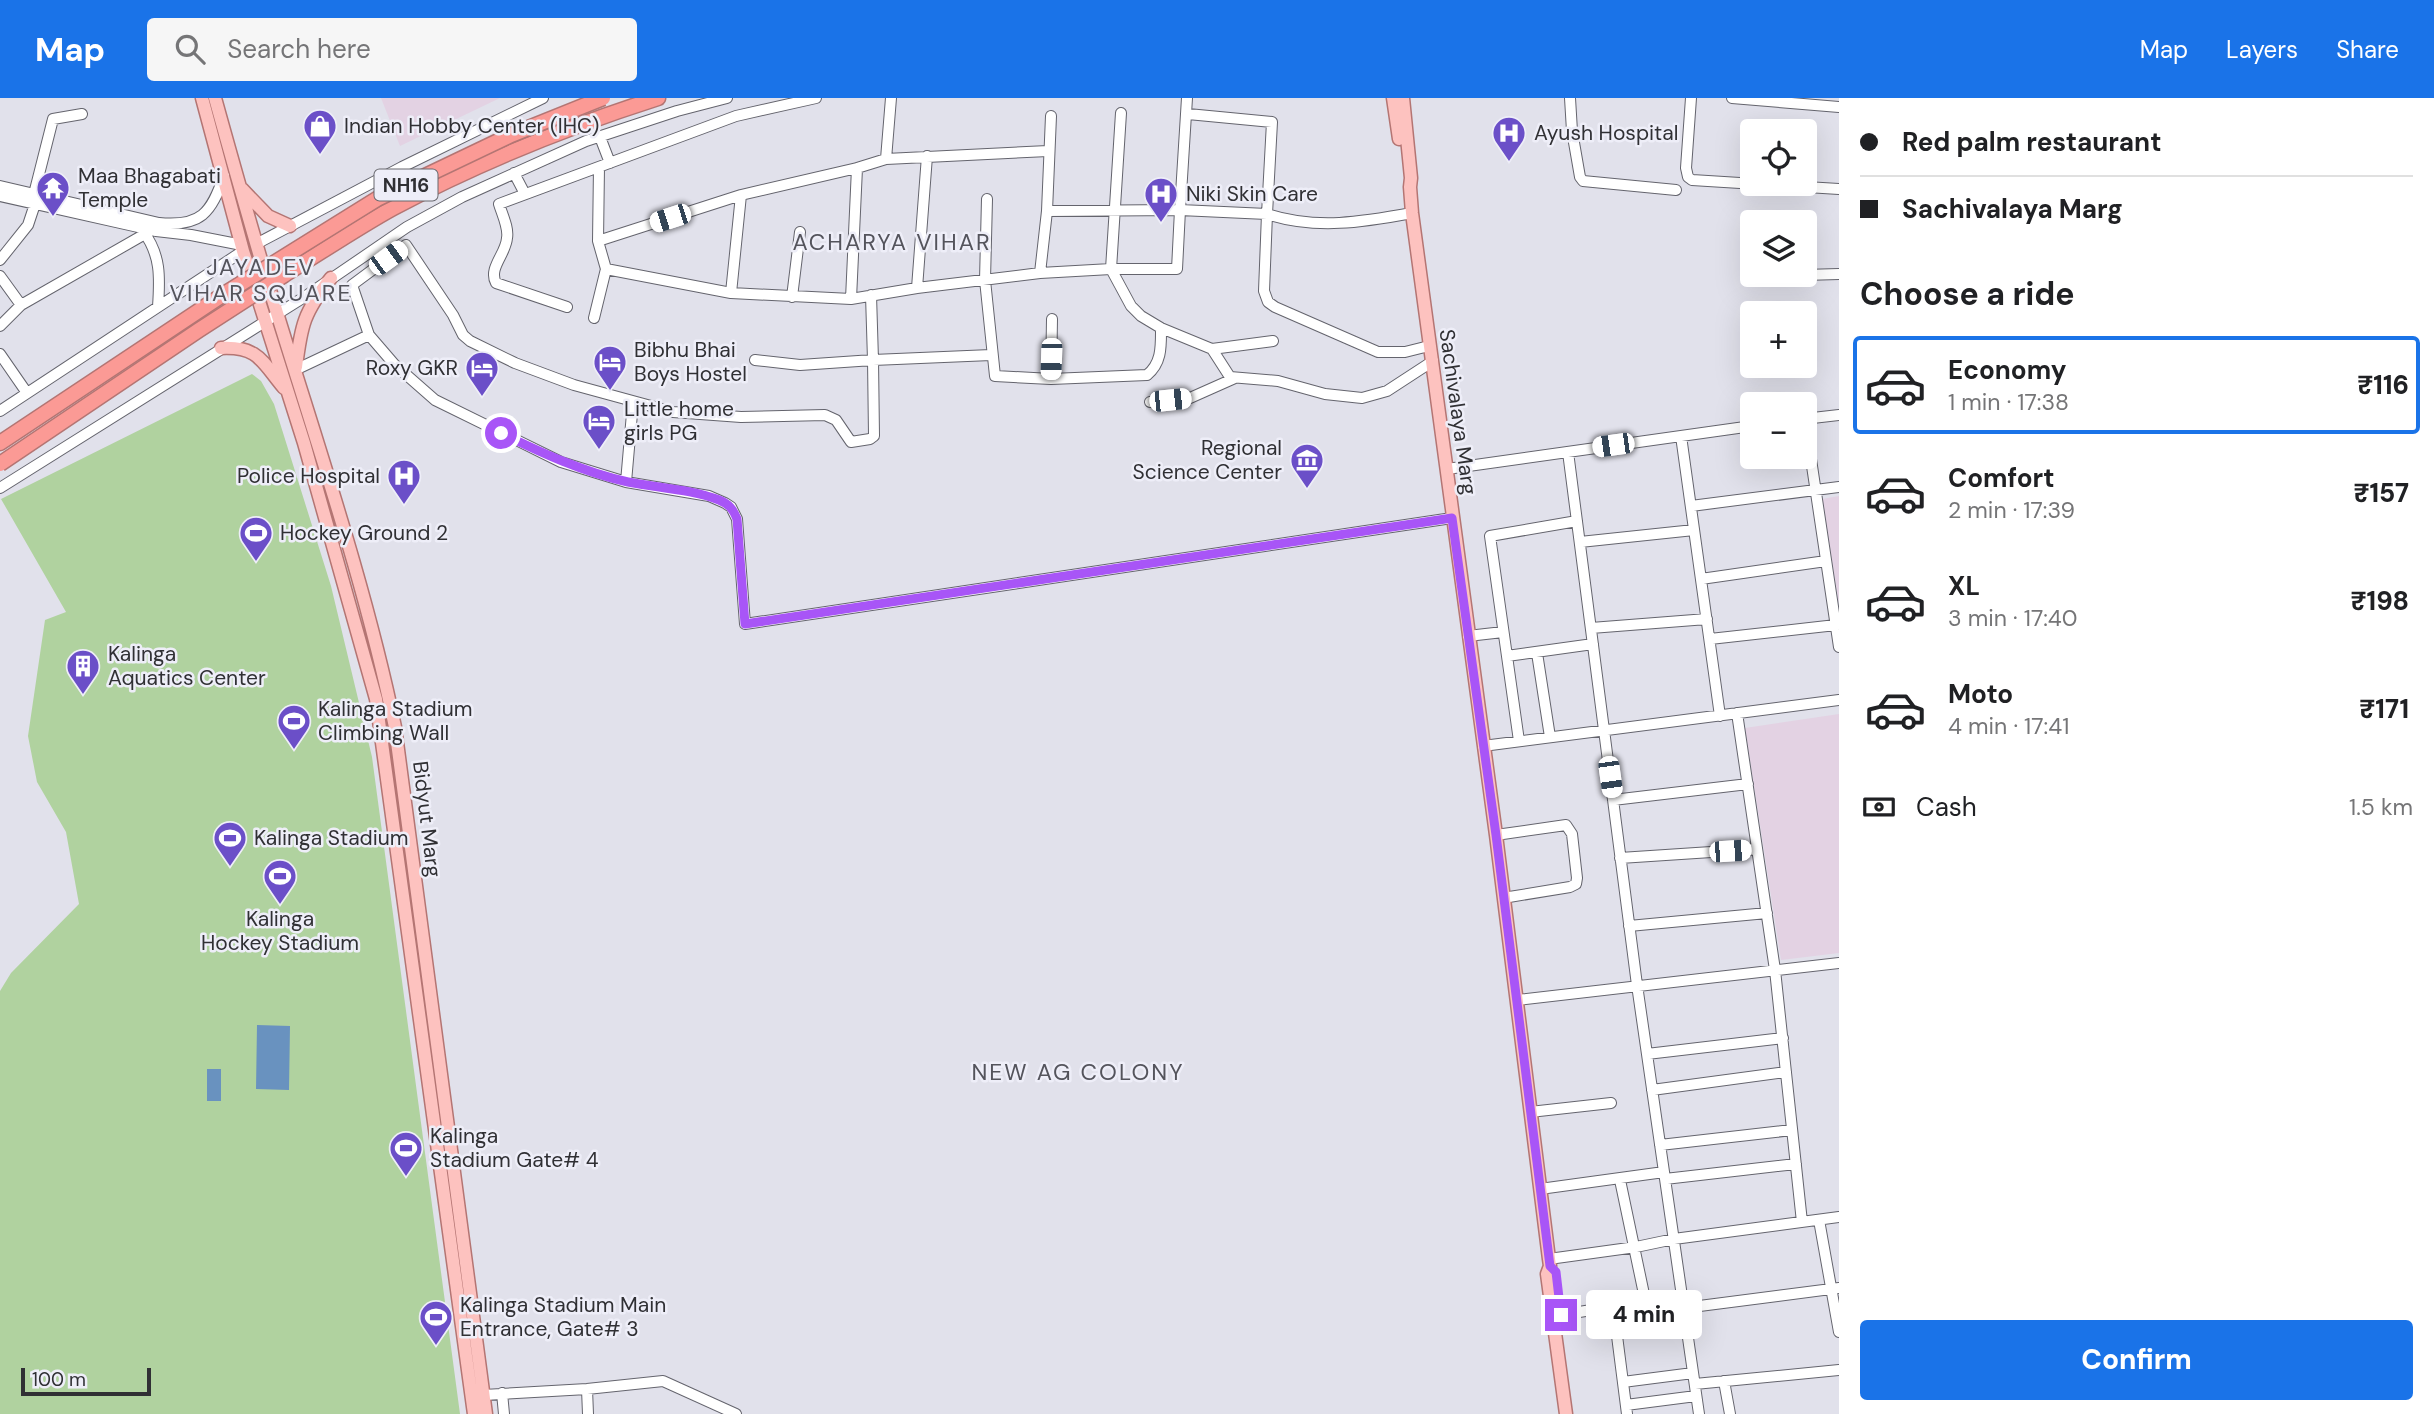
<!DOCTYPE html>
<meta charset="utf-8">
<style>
body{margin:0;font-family:"DM Sans",sans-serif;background:#f6f6f6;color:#202124;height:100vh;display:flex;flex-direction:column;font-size:26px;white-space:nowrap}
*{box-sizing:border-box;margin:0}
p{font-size:23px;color:#757577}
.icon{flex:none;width:38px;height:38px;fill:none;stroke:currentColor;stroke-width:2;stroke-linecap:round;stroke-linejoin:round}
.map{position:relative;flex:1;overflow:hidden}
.drawer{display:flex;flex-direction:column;background:#fff;width:595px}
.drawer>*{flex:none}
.banner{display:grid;align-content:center;height:154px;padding:0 21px;background:#fff}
.fabs{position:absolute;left:1740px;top:21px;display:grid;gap:14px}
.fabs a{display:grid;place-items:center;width:77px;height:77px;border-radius:7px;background:#fff;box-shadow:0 7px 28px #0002;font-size:35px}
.scale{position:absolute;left:21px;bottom:18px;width:130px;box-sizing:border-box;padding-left:7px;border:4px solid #303034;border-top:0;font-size:19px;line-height:24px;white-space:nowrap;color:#303034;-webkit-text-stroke:5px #eeeef8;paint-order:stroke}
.end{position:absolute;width:32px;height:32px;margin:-16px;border:9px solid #a855f7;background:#fff;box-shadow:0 0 0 4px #fff}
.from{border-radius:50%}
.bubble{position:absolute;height:49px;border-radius:7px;background:#fff;box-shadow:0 7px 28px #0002;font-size:23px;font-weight:800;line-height:49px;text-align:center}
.car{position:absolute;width:21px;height:42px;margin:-21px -10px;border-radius:9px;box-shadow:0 0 5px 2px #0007;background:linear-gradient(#fff 24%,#345 0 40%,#fff 0 76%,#345 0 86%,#fff 0)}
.banner b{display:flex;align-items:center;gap:24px;height:66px;font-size:26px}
.banner b+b{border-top:2px solid #e0e0e0}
.banner i{width:18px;height:18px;background:#202124}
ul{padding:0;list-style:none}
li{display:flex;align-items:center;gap:21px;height:98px;margin:0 14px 10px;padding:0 7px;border:4px solid transparent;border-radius:7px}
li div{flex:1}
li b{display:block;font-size:26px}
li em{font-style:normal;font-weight:800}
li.selected{border-color:#1a73e8}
li>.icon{width:63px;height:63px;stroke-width:1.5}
h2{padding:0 21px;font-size:32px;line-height:84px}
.pay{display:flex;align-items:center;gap:18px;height:77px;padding:0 21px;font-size:26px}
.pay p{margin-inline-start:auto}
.action{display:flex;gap:14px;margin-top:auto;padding:14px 21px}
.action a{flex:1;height:80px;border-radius:7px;background:#1a73e8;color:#fff;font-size:28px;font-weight:800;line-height:80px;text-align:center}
header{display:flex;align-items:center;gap:42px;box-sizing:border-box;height:98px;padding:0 35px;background:#1a73e8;color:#fff}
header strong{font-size:33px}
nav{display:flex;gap:38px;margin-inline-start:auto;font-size:24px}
.search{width:490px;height:63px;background:#f6f6f6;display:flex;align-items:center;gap:18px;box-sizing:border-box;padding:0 24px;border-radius:7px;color:#757577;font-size:26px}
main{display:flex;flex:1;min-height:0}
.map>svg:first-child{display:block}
.education{fill:#e3d2e3}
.green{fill:#b0d29f}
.water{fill:#6992bf}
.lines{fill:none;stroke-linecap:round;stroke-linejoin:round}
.minor-casing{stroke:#64646d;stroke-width:12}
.major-casing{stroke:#b47573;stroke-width:15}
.highway-casing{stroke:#b47573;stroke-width:17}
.minor{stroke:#fff;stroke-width:10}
.major{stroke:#fdc2bf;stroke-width:12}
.highway{stroke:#fb9a95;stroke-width:14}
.highway-bridge-casing{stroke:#b47573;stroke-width:17;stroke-linecap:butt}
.highway-bridge{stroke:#fb9a95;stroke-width:14}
.route{stroke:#a855f7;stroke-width:9}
.labels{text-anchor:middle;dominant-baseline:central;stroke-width:5;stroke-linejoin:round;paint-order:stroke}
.shield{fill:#eeeef8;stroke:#69696f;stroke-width:2}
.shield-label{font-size:19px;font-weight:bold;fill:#303034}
.poi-label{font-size:21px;fill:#303034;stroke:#eeeef8;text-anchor:start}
.street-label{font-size:21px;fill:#303034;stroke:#eeeef8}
.neighbourhood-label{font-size:23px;letter-spacing:2px;fill:#54545c;stroke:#eeeef8}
</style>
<header>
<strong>Map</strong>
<div class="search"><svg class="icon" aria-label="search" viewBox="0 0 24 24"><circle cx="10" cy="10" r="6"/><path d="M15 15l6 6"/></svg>Search here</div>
<nav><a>Map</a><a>Layers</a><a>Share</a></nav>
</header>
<main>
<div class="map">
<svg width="1839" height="1316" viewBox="0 0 1839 1316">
<rect width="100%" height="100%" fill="#e1e1eb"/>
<path class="education" d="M381,0H500L400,48Z
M1839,398V506L1822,401Z
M1839,616V855L1781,862L1745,630Z"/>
<path class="green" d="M252,276L261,283L274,306L331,488L372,659L460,1316H0V893L11,875L79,806L66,734L37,684L28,638L45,522L66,514L1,401Z"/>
<path class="water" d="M257,927L290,928L289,992L256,991Z
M207,971H221V1003H207Z"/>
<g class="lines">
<defs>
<path id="minor" d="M1570,0L1572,33L1580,79L1583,83L1676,92
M1691,0L1686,70L1688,79L1692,82L1839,91
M1732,0L1839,9
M1121,15L1111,171L1131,208L1141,218L1161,230L1212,251L1273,243
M1051,18L1047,113L1180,112L1187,0
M600,39L610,65
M886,61L1048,53
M514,75L525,96
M0,88L159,125C201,129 211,115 224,78
M34,96L53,21L82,16
M0,98L156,133L191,137L242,147
M987,101L985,182L995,278L1051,281L1147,277C1162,265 1161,248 1161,230
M1412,115C1363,124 1316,132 1267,116L1264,193L1268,204L1275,209L1378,254H1405L1429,248
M143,133C161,157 160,179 158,209
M598,143L741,97L857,70
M256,146L402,69L543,0
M0,162L28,127L35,106
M606,171L731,195L851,201L917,190L1040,175L1047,113
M1040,175L1111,171H1177L1180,112L1267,116L1272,24L1188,16
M1804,177L1839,176
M0,178L21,207
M917,190L927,58
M731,195L741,97
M871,197L873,262L991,257
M792,199L800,134
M851,201L857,70L886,61L891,0
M567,209L496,185C488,170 506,156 507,140C509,130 502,116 499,106L736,18L816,0
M594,220L606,171L598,143L599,69
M0,228L21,207L145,136
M1212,251L1230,279L1278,283L1325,296L1362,300L1387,293L1433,263
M0,256L27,295
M755,262L800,267L873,262L874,338L870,341L851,344L836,322L825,317L741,319L673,314L574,287L515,265L470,243L463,237L453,217L406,147L352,187L369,237L394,266L435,302L561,364L626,384L709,398L725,405L731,409L737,421L745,526L1452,420
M295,272L369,237
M1051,281L1052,221
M1150,304L1190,300L1235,280
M0,313L243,153
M1804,321L1839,317
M1805,321L1839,549
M1681,338L1720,618
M1568,354L1637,887L1699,1316
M1447,371L1752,328
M626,384L633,304
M0,390L306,198L407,129L462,99L586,43L677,13L727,0
M1691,408L1839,389
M1580,444L1694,432
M1701,481L1826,463
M1591,530L1707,521
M1468,538L1503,534
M1710,541L1836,527
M1537,555L1550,639
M1507,558L1593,546
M1737,615L1775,872L1802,1124
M1519,643L1490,438L1577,423
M1483,648L1839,602
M1613,702L1748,686
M1496,737L1566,727L1572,736L1577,780L1576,786L1570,789L1503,800
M1620,760L1757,751
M1629,828L1767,815
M1517,902L1839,865
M1647,956L1783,940
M1652,992L1786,974
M1530,1014L1611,1005
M1660,1047L1792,1032
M1665,1081L1796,1066
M1620,1082L1649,1220C1638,1221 1621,1219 1616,1230L1627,1316
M1540,1091L1664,1074
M1819,1122L1839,1234
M1549,1161L1636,1149L1674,1141L1839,1119
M1684,1210L1839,1190
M1561,1217L1646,1203
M1649,1220L1685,1217
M1724,1283L1730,1316
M1623,1284L1693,1275
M1695,1286L1839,1272
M587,1291L588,1316
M502,1295L504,1316
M484,1297L587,1291L663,1283L736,1316
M1626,1307L1696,1298"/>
<path id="major" d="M202,0L243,153L304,345L376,601L474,1316
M215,0C235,72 255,144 277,215C319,352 366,489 395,629L486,1316
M1393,0L1399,41
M1403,0L1411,80L1410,89L1412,115L1496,737L1549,1161L1550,1168L1547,1176L1566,1316
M242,91L268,118L290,128
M221,250C259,248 262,264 284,290
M296,269C301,227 304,214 331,180"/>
<path id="highway" d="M284,177C320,155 355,131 393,110C478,65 567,29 658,0
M0,345L221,198"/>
</defs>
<use href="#minor" class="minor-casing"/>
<use href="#major" class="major-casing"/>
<use href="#highway" class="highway-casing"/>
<use href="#minor" class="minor"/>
<use href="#major" class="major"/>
<use href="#highway" class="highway"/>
<defs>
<path id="highway-bridge" d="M221,198L377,101L511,37L603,0
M0,366L199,232L284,177"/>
</defs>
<use href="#highway-bridge" class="highway-bridge-casing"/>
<use href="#highway-bridge" class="highway-bridge"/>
</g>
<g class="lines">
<path class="route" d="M501,335C542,355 583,374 628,384C658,390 691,391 719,402C729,406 733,411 737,421L745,526L1452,420L1496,737L1550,1168L1556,1174L1561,1217"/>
</g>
<defs>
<symbol id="shop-pin" viewBox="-11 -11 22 30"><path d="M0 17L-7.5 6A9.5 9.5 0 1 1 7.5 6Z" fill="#6b4fc8" stroke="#eeeef8"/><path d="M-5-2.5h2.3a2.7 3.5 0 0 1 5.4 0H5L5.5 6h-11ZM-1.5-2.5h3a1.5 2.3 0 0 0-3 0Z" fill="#fff"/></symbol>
<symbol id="hospital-pin" viewBox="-11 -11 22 30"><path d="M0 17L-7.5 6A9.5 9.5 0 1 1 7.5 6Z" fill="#6b4fc8" stroke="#eeeef8"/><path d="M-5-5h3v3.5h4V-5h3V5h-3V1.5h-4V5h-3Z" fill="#fff"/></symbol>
<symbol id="temple-pin" viewBox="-11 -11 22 30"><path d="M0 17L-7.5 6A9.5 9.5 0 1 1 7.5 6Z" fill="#6b4fc8" stroke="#eeeef8"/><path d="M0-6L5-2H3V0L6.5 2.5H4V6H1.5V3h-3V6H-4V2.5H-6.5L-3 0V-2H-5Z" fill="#fff"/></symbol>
<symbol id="hotel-pin" viewBox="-11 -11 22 30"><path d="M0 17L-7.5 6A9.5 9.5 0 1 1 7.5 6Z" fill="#6b4fc8" stroke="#eeeef8"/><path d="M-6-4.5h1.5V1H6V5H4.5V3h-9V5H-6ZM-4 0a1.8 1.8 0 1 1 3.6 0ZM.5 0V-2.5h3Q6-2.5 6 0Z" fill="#fff"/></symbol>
<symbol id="museum-pin" viewBox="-11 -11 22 30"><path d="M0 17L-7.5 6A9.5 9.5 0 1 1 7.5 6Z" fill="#6b4fc8" stroke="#eeeef8"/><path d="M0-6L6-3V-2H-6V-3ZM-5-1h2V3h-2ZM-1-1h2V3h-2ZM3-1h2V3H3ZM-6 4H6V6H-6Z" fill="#fff"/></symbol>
<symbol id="stadium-pin" viewBox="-11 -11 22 30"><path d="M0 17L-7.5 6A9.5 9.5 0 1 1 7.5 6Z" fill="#6b4fc8" stroke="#eeeef8"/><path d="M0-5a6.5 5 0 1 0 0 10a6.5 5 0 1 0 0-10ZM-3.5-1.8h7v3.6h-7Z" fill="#fff"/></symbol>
<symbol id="building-pin" viewBox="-11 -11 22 30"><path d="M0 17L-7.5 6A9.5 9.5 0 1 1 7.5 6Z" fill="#6b4fc8" stroke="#eeeef8"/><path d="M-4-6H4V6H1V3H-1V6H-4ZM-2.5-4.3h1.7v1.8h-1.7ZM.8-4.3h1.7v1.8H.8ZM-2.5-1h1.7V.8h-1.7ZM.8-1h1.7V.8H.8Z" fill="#fff"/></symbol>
</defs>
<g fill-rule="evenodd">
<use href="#shop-pin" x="301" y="9" width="38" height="52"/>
<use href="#hospital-pin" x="1490" y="16" width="38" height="52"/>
<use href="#temple-pin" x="34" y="71" width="38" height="52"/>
<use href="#hospital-pin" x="1142" y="77" width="38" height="52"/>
<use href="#hotel-pin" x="591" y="245" width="38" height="52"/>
<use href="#hotel-pin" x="463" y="251" width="38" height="52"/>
<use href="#hotel-pin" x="580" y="304" width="38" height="52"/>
<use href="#museum-pin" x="1288" y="343" width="38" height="52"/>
<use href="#hospital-pin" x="385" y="359" width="38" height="52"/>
<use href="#stadium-pin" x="237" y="416" width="38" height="52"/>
<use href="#building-pin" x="64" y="549" width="38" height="52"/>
<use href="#stadium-pin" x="275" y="604" width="38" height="52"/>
<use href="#stadium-pin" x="211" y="721" width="38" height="52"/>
<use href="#stadium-pin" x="261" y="759" width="38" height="52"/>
<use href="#stadium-pin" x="387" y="1031" width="38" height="52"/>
<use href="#stadium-pin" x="417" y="1200" width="38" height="52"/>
</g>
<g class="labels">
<rect class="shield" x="374.5" y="71.5" width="63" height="31" rx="5"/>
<g class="shield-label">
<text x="406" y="87">NH16</text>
</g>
<g class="poi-label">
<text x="344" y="28">Indian Hobby Center (IHC)</text>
<text x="1534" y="35">Ayush Hospital</text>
<text x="78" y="78">Maa Bhagabati<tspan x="78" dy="24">Temple</tspan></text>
<text x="1186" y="96">Niki Skin Care</text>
<text x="634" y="252">Bibhu Bhai<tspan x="634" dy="24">Boys Hostel</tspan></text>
<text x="458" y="270" text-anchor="end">Roxy GKR</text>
<text x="624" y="311">Little home<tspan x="624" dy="24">girls PG</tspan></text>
<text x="1282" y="350" text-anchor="end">Regional<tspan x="1282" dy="24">Science Center</tspan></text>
<text x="380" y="378" text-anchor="end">Police Hospital</text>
<text x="280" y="435">Hockey Ground 2</text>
<text x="108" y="556">Kalinga<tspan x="108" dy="24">Aquatics Center</tspan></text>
<text x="318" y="611">Kalinga Stadium<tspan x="318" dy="24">Climbing Wall</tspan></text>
<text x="254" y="740">Kalinga Stadium</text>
<text x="280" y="821" text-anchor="middle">Kalinga<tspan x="280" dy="24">Hockey Stadium</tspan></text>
<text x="430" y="1038">Kalinga<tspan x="430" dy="24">Stadium Gate# 4</tspan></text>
<text x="460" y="1207">Kalinga Stadium Main<tspan x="460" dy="24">Entrance, Gate# 3</tspan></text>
</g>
<g class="street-label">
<text transform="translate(1458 314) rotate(82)">Sachivalaya Marg</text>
<text transform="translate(427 721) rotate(83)">Bidyut Marg</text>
</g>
<g class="neighbourhood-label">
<text x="892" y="144">ACHARYA VIHAR</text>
<text x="261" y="169">JAYADEV<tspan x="261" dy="26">VIHAR SQUARE</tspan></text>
<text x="1078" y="974">NEW AG COLONY</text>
</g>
</g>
</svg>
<div class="fabs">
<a><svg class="icon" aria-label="locate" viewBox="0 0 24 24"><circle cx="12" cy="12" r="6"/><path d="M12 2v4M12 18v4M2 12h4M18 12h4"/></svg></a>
<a><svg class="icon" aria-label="layers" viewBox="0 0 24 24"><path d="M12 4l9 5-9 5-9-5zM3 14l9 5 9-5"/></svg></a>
<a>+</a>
<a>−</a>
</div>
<div class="scale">100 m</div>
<i class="end from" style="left:501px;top:335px"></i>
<i class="end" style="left:1561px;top:1217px"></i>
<div class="bubble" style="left:1586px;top:1192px;width:116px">4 min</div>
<i class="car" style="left:670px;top:120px;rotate:252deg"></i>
<i class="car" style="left:388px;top:160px;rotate:54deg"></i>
<i class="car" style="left:1051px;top:261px;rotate:182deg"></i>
<i class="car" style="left:1170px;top:302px;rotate:84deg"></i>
<i class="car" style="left:1613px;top:347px;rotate:262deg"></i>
<i class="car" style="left:1610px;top:679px;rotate:172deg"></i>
<i class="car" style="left:1730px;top:753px;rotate:86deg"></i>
</div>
<section class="drawer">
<div class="banner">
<b><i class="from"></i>Red palm restaurant</b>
<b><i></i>Sachivalaya Marg</b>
</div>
<h2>Choose a ride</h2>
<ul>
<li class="selected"><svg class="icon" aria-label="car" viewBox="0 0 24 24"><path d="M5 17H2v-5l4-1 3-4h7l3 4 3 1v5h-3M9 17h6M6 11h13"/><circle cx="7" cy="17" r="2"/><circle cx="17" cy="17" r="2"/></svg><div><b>Economy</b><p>1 min · 17:38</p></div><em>₹116</em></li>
<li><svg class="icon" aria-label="car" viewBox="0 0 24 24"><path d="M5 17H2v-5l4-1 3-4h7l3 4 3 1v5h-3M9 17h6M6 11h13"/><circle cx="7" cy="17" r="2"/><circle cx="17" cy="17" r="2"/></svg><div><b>Comfort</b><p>2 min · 17:39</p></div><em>₹157</em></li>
<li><svg class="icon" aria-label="car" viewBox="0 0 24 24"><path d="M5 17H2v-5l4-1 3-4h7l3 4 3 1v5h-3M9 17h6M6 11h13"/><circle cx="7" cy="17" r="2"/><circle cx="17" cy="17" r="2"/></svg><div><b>XL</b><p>3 min · 17:40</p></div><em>₹198</em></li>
<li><svg class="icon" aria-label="car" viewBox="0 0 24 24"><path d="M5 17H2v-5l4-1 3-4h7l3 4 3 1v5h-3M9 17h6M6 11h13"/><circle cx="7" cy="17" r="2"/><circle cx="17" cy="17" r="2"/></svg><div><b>Moto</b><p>4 min · 17:41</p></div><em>₹171</em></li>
</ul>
<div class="pay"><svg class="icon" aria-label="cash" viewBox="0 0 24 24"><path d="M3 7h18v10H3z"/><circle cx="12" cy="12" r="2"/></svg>Cash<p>1.5 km</p></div>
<div class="action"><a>Confirm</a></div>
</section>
</main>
